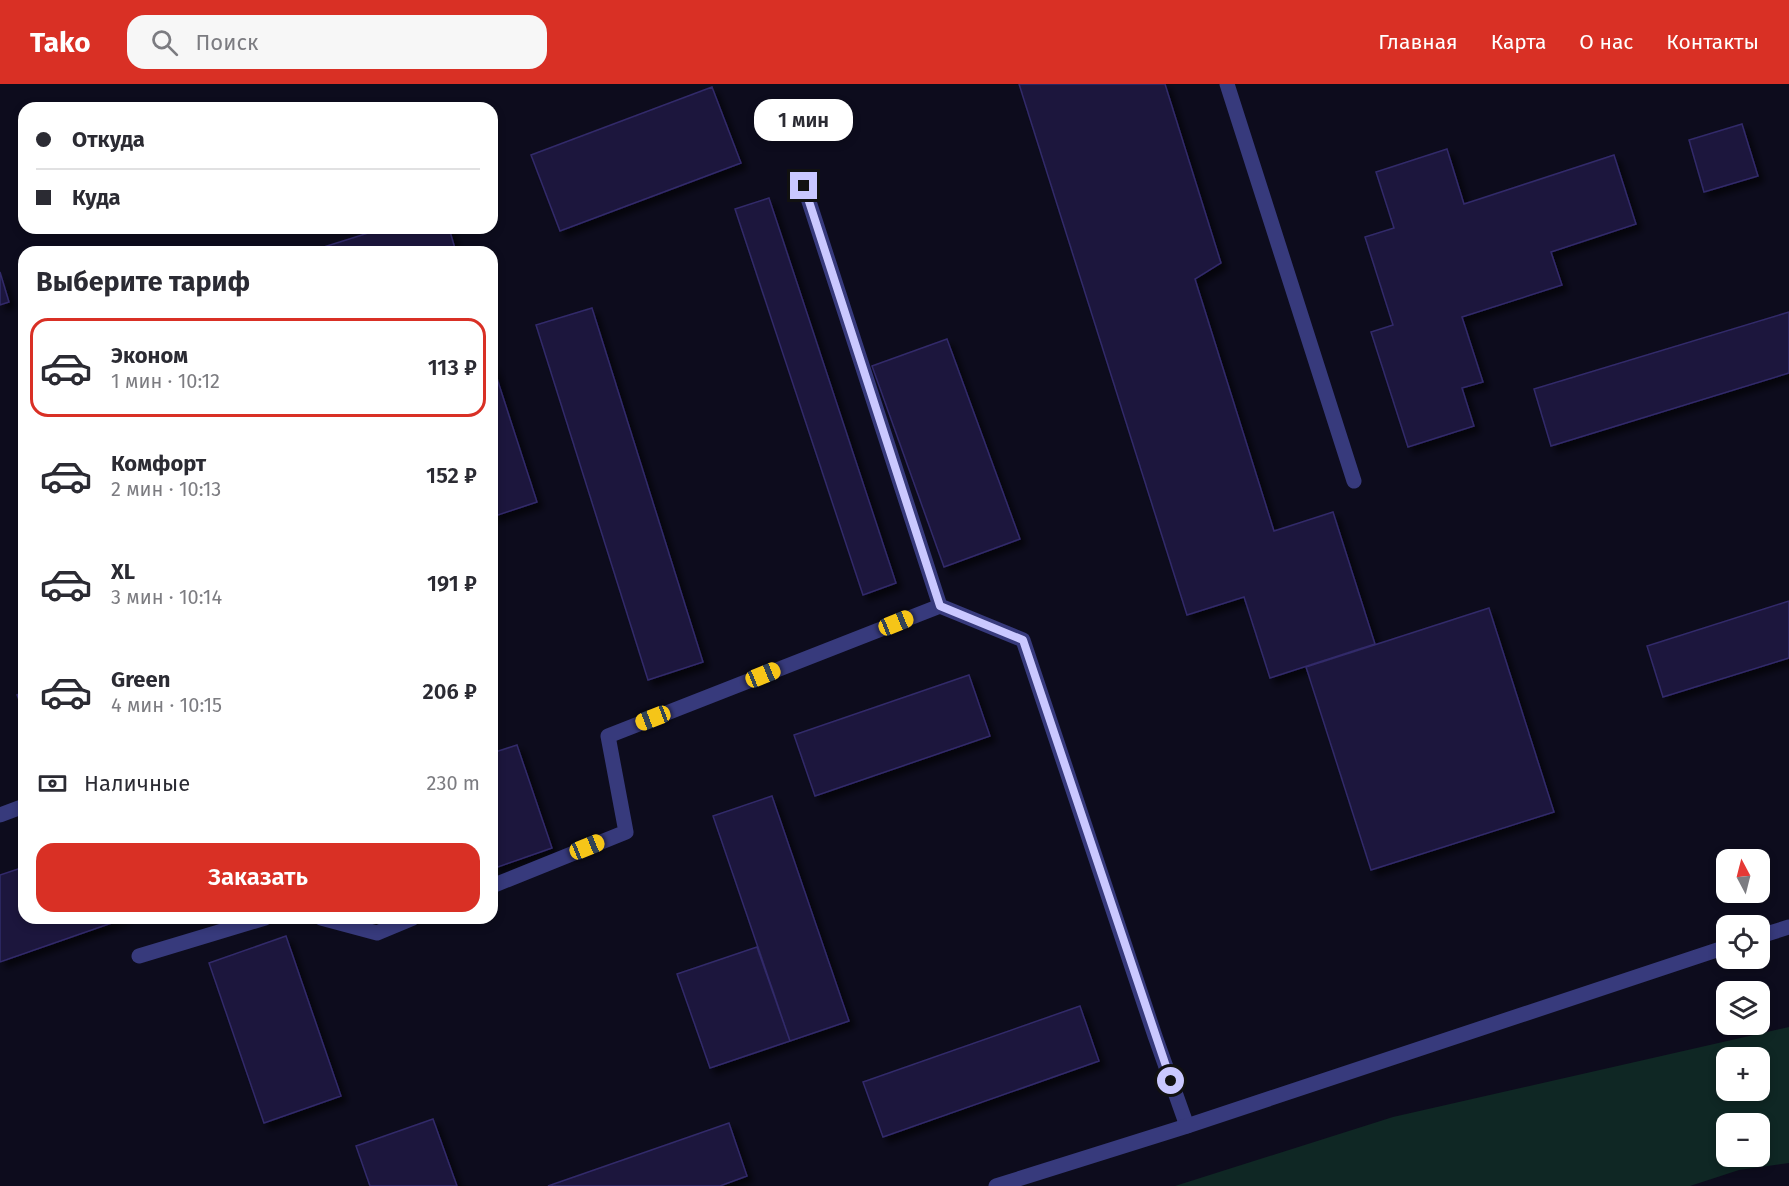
<!DOCTYPE html>
<html lang="ru">
<meta charset="utf-8">
<style>
body{margin:0;font-family:"Fira Sans",sans-serif;background:#f7f7f7;color:#2b2b33;height:100vh;display:flex;flex-direction:column;font-size:22px;white-space:nowrap}
*{box-sizing:border-box;margin:0}
p{font-size:20px;color:#7c7c81}
.icon{flex:none;width:33px;height:33px;fill:none;stroke:currentColor;stroke-width:2;stroke-linecap:round;stroke-linejoin:round}
.map{position:relative;flex:1;overflow:hidden}
.details{position:absolute;left:18px;top:162px;width:480px;height:678px;display:flex;flex-direction:column;background:#fff;border-radius:18px;box-shadow:0 3px 9px #0003}
.details>*{flex:none}
.top-card{position:absolute;left:18px;top:18px;width:480px;height:132px;border-radius:18px;box-shadow:0 3px 9px #0003;display:grid;align-content:center;height:132px;padding:0 18px;background:#fff}
.needle{width:39px;rotate:353deg}
.tools{position:absolute;left:1716px;top:765px;display:grid;gap:12px}
.tools a{display:grid;place-items:center;width:54px;height:54px;border-radius:12px;background:#fff;box-shadow:0 3px 9px #0003;font-size:30px}
.end{position:absolute;width:27px;height:27px;margin:-14px;border:8px solid #cac8ff;background:#111;box-shadow:0 0 0 3px #111}
.from{border-radius:50%}
.bubble{position:absolute;height:42px;border-radius:18px;background:#fff;box-shadow:0 3px 9px #0003;font-size:20px;font-weight:600;line-height:42px;text-align:center}
.car{position:absolute;width:18px;height:36px;margin:-18px -9px;border-radius:8px;box-shadow:0 0 4px 2px #0007;background:linear-gradient(#f5c518 24%,#345 0 40%,#f5c518 0 76%,#345 0 86%,#f5c518 0)}
.top-card b{display:flex;align-items:center;gap:21px;height:57px;font-size:22px}
.top-card b+b{border-top:2px solid #e1e1e2}
.top-card i{width:15px;height:15px;background:#2b2b33}
ul{padding:0;list-style:none}
li{display:flex;align-items:center;gap:18px;height:99px;margin:0 12px 9px;padding:0 6px;border:3px solid transparent;border-radius:18px}
li div{flex:1}
li b{display:block;font-size:22px}
li em{font-style:normal;font-weight:600}
li.on{border-color:#d93025}
li>.icon{width:54px;height:54px;stroke-width:1.5}
h2{padding:0 18px;font-size:27px;line-height:72px}
.pay{display:flex;align-items:center;gap:15px;height:66px;padding:0 18px;font-size:22px}
.pay p{margin-inline-start:auto}
.action{display:flex;gap:12px;margin-top:auto;padding:12px 18px}
.action a{flex:1;height:69px;border-radius:18px;background:#d93025;color:#fff;font-size:24px;font-weight:600;line-height:69px;text-align:center}
header{display:flex;align-items:center;gap:36px;box-sizing:border-box;height:84px;padding:0 30px;background:#d93025;color:#fff}
header strong{font-size:28px}
nav{display:flex;gap:33px;margin-inline-start:auto;font-size:21px}
.search{width:420px;height:54px;background:#f7f7f7;display:flex;align-items:center;gap:15px;box-sizing:border-box;padding:0 21px;border-radius:18px;color:#7c7c81;font-size:22px}
.map>svg:first-child{display:block}
.green{fill:#0f2724;fill-rule:evenodd}
.building{fill:#1d183e;stroke:#322a6a;stroke-width:1.5;filter:url(#shadow)}
.lines{fill:none;stroke-linecap:round;stroke-linejoin:round}
.service{stroke:#373a7c;stroke-width:15}
.minor{stroke:#373a7c;stroke-width:15}
.route{stroke:#cac8ff;stroke-width:8}
</style>
<header>
<strong>Tako</strong>
<div class="search"><svg class="icon" aria-label="search" viewBox="0 0 24 24"><circle cx="10" cy="10" r="6"/><path d="M15 15l6 6"/></svg>Поиск</div>
<nav><a>Главная</a><a>Карта</a><a>О нас</a><a>Контакты</a></nav>
</header>
<div class="map">
<svg width="1789" height="1102" viewBox="0 0 1789 1102">
<defs>
<filter id="shadow"><feDropShadow dx="5.5" dy="5.5" stdDeviation="3" flood-color="#0009"/></filter>
</defs>
<rect width="100%" height="100%" fill="#0d0c1d"/>
<path class="green" d="M1789,943V1079L1739,1086L1690,1102H1175L1393,1033ZM1726,974H1760V1006H1726ZM1726,1040H1760V1072H1726Z"/>
<path class="building" d="M1019,0H1165L1221,179L1195,195L1274,447L1333,428L1375,560L1270,594L1244,513L1187,531Z
M712,3L741,79L560,147L531,71Z
M1742,40L1758,92L1704,108L1689,56Z
M1447,65L1464,120L1614,71L1636,140L1551,168L1562,201L1462,233L1483,298L1462,304L1474,342L1408,363L1371,248L1393,241L1365,153L1394,144L1376,88Z
M769,114L896,499L863,511L735,125Z
M384,144H449L456,168H308Z
M0,188L9,218L0,221Z
M592,224L703,578L648,596L536,241Z
M1789,228V289L1551,362L1534,305Z
M947,255L1020,455L944,483L872,282Z
M492,279L537,418L492,433Z
M1789,517V574L1663,613L1647,562Z
M1489,524L1554,728L1371,786L1306,583Z
M969,591L990,652L815,712L794,651Z
M24,608V628L17,611Z
M517,661L552,764L492,785V669Z
M772,712L849,937L790,957L713,732Z
M24,783V834H126L0,878V791Z
M286,852L341,1012L264,1039L209,879Z
M757,863L790,957L710,984L677,890Z
M1080,922L1099,977L883,1053L863,998Z
M433,1035L457,1102H370L356,1062Z
M729,1039L747,1092L720,1102H548Z"/>
<g class="lines">
<path class="service" d="M1227,0L1354,397
M804,102L940,522
M0,731L24,722
M492,802L626,748L608,652L940,522L1023,556L1155,952L1187,1042
M321,834L377,849L413,834
M139,872L265,834"/>
<path class="minor" d="M1760,852L1789,843
M996,1102L1187,1042L1726,863"/>
</g>
<g class="lines">
<path class="route" d="M804,102L940,522L1023,556L1171,997"/>
</g>
</svg>
<div class="tools">
<a><svg class="needle" viewBox="-14 -14 28 28"><path d="M0-13l5 13h-10z" fill="#e53935"/><path d="M0 13l5-13h-10z" fill="#7c7c81"/></svg></a>
<a><svg class="icon" aria-label="locate" viewBox="0 0 24 24"><circle cx="12" cy="12" r="6"/><path d="M12 2v4M12 18v4M2 12h4M18 12h4"/></svg></a>
<a><svg class="icon" aria-label="layers" viewBox="0 0 24 24"><path d="M12 4l9 5-9 5-9-5zM3 14l9 5 9-5"/></svg></a>
<a>+</a>
<a>−</a>
</div>
<i class="end from" style="left:1171px;top:997px"></i>
<i class="end" style="left:804px;top:102px"></i>
<div class="bubble" style="left:754px;top:15px;width:99px">1 мин</div>
<i class="car" style="left:896px;top:539px;rotate:68deg"></i>
<i class="car" style="left:763px;top:591px;rotate:68deg"></i>
<i class="car" style="left:653px;top:634px;rotate:249deg"></i>
<i class="car" style="left:587px;top:763px;rotate:68deg"></i>
<div class="top-card">
<b><i class="from"></i>Откуда</b>
<b><i></i>Куда</b>
</div>
<section class="details">
<h2>Выберите тариф</h2>
<ul>
<li class="on"><svg class="icon" aria-label="car" viewBox="0 0 24 24"><path d="M5 17H2v-5l4-1 3-4h7l3 4 3 1v5h-3M9 17h6M6 11h13"/><circle cx="7" cy="17" r="2"/><circle cx="17" cy="17" r="2"/></svg><div><b>Эконом</b><p>1 мин · 10:12</p></div><em>113 ₽</em></li>
<li><svg class="icon" aria-label="car" viewBox="0 0 24 24"><path d="M5 17H2v-5l4-1 3-4h7l3 4 3 1v5h-3M9 17h6M6 11h13"/><circle cx="7" cy="17" r="2"/><circle cx="17" cy="17" r="2"/></svg><div><b>Комфорт</b><p>2 мин · 10:13</p></div><em>152 ₽</em></li>
<li><svg class="icon" aria-label="car" viewBox="0 0 24 24"><path d="M5 17H2v-5l4-1 3-4h7l3 4 3 1v5h-3M9 17h6M6 11h13"/><circle cx="7" cy="17" r="2"/><circle cx="17" cy="17" r="2"/></svg><div><b>XL</b><p>3 мин · 10:14</p></div><em>191 ₽</em></li>
<li><svg class="icon" aria-label="car" viewBox="0 0 24 24"><path d="M5 17H2v-5l4-1 3-4h7l3 4 3 1v5h-3M9 17h6M6 11h13"/><circle cx="7" cy="17" r="2"/><circle cx="17" cy="17" r="2"/></svg><div><b>Green</b><p>4 мин · 10:15</p></div><em>206 ₽</em></li>
</ul>
<div class="pay"><svg class="icon" aria-label="cash" viewBox="0 0 24 24"><path d="M3 7h18v10H3z"/><circle cx="12" cy="12" r="2"/></svg>Наличные<p>230 m</p></div>
<div class="action"><a>Заказать</a></div>
</section>
</div>
